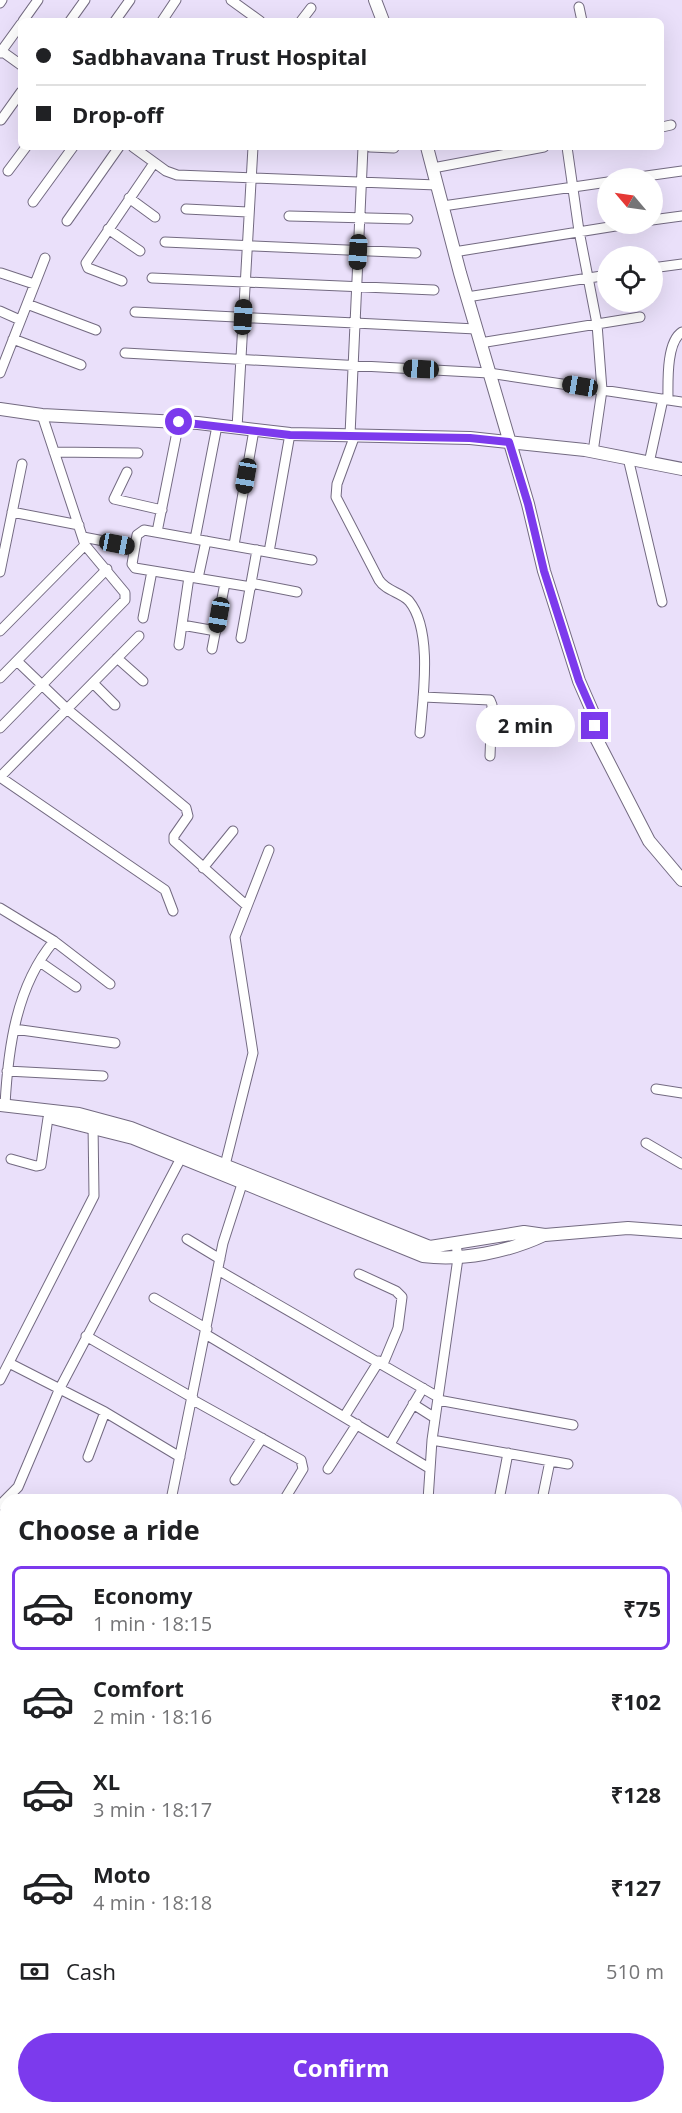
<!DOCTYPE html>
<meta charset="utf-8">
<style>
body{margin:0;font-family:"Open Sans",sans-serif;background:#f2f2f2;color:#202124;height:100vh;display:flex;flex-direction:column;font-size:22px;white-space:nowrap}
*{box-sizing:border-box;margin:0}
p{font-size:20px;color:#757577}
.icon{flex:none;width:33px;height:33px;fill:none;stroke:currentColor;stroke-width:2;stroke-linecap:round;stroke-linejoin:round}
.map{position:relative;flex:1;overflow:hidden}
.drawer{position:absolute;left:0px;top:1494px;width:682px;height:620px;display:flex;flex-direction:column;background:#fff;border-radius:18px 18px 0 0;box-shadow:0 6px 24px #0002}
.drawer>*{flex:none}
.hud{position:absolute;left:18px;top:18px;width:646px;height:132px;border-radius:9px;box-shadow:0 6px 24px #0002;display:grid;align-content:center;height:132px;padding:0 18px;background:#fff}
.needle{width:39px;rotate:299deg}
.controls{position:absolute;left:597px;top:168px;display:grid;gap:12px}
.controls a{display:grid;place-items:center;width:66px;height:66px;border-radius:50%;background:#fff;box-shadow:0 6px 24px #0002;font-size:30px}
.end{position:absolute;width:27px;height:27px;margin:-14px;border:8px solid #7c3aed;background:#fff;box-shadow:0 0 0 3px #fff}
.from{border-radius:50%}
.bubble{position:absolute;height:42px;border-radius:21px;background:#fff;box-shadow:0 6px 24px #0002;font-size:20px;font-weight:700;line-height:42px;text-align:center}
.car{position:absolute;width:18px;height:36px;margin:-18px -9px;border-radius:8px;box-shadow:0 0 4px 2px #0007;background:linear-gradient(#222 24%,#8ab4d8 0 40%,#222 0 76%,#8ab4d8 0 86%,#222 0)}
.hud b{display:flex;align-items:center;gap:21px;height:57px;font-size:22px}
.hud b+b{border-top:2px solid #e0e0e0}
.hud i{width:15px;height:15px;background:#202124}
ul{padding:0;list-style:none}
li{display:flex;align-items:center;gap:18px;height:84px;margin:0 12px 9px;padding:0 6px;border:3px solid transparent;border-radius:9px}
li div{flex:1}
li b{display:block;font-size:22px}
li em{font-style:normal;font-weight:700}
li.current{border-color:#7c3aed}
li>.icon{width:54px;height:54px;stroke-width:1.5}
h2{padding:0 18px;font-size:27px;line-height:72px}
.pay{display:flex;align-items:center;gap:15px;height:66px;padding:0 18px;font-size:22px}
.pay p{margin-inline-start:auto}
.primary-button{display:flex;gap:12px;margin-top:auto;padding:12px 18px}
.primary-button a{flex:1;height:69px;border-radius:36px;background:#7c3aed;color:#fff;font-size:24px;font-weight:700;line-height:69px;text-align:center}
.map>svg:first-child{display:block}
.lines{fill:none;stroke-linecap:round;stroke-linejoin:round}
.street-casing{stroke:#736a81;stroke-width:11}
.secondary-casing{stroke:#736a81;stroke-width:14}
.street{stroke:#fff;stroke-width:9}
.secondary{stroke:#fff;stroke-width:12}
.route{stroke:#7c3aed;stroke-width:8}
</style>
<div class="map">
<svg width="682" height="2113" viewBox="0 0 682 2113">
<rect width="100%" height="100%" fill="#eae0fa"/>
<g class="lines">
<defs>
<path id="street" d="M231,0L260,21
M0,3L2,0
M579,7L582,21
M23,21L38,0
M70,21L85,0
M115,21L130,0
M162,21L176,0
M301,21L311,8
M0,50L21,65
M0,53L21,24
M1,120L21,92
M662,127L671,125
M133,147L166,171L177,175L437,185
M370,147L394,148
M567,147L579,231L597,324L602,390L593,452
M433,168L544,147
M8,171L26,147
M632,178L682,171
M129,198L155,217
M33,202L73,147
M443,206L608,182
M186,209L248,212
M289,216L408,219
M652,220L682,216
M67,221L119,147
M108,229L140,251
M165,242L416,253
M454,252L628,224
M652,268L682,264
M1,273L34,284
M152,278L434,290
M122,281L88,268L86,263L154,163
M467,297L608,275
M27,304L96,330
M0,311L20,320
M135,312L476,329
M13,339L81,365
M480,343L640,317
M125,353L489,373L682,402
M0,373L45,258
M668,400C668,383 666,342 682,332
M237,428L253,147
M350,435L363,147
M355,435L337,484L336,497L379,580C386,591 400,592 409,601C433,630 423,697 420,733
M54,452L138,453
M628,458L662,602
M649,463L663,399
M127,472L114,499L162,510
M12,512L79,525
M157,532L179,422
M83,537L135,547
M195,539L217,426
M234,545L254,430
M269,552L290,434
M0,572L22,464
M198,578L206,541
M251,583L297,592
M251,587L135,568L132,564L137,535L144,530L312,560
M143,618L152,571
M182,625L216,631
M0,631L85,545L42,415
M241,638L257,550
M179,645L189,577
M212,649L225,583
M117,658L143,681
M17,661L67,709L186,808L188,816L174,836V841L246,905
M0,678L107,569
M93,683L115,705
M423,697L490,700L492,705L490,756
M0,728L125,600V593L85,545
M0,777L165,890L173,911
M0,777L139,636
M203,868L233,831
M0,908L54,941L110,984
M40,962L76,987
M14,1029L115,1043
M7,1071L103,1076
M656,1089L682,1093
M5,1105C8,1049 16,986 54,941
M646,1143L682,1164
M11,1159L36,1166L41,1165L48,1118
M225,1165L253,1053L235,937L269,850
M187,1239L220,1259
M218,1270L438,1397
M359,1274L396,1291L402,1297L398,1328L383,1364
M154,1298L207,1329
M207,1335L429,1468
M86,1336L193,1398
M9,1363L105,1412L180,1457
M0,1380L94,1196L93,1124
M193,1400L301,1460L303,1469L284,1500
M438,1400L573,1425
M413,1404L435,1418
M344,1417L379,1361
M432,1440L568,1464
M390,1444L423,1388
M88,1457L105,1412
M328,1469L357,1424
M235,1480L262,1438
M171,1500L223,1243L244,1178
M428,1500L432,1440L458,1258L456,1244
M499,1500L508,1453
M542,1500L550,1461
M0,1505L18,1487L60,1388L181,1158
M676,1516L682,1517
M0,1607L6,1705
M676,1659L682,1655
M0,1750L6,1751
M0,1807L6,1774
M0,1814L6,1815
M676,1829L682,1810
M676,1837L682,1838
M0,1853L6,1854
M0,1901L6,1903
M676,1926L682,1928
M0,1966L6,1968
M676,1971H682
M676,2035L682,2025
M0,2059L6,2060
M676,2067L682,2070
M676,2090L682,2079
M448,2108L455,2113
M515,2108L519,2113
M622,2108L631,2113
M32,2113L33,2108
M135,2113L139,2108
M296,2113L297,2108
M665,2113L668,2108"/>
<path id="secondary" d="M375,0L383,21
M427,147L460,273L528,504L544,571L579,681L593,713L596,738L649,841L682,880
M0,409L42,415L198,423L290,434L470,438L585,450L682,469
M0,1105L79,1114L131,1128L430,1247L524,1232L545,1235L628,1228L682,1232
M53,1118L133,1138L423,1256C462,1261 508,1252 544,1235
M0,1553L6,1556
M676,1743L682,1746"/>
</defs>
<use href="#street" class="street-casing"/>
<use href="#secondary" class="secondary-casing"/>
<use href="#street" class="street"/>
<use href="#secondary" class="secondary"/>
</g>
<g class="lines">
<path class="route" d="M179,422L290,435L470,438L509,442L528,504L544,571L579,681L593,713L595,726"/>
</g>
</svg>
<div class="controls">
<a><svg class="needle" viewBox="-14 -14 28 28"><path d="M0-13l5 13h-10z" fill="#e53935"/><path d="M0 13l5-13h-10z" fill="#757577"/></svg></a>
<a><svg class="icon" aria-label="locate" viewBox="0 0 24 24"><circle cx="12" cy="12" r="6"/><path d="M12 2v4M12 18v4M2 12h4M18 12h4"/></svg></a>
</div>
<i class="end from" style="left:179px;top:422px"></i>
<i class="end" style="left:595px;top:726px"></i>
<div class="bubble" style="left:476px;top:705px;width:99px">2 min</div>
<i class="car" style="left:358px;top:252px;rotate:183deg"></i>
<i class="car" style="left:243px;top:317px;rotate:3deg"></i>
<i class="car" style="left:421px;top:369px;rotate:273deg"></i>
<i class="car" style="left:580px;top:386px;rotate:279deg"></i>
<i class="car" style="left:246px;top:476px;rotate:190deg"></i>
<i class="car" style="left:117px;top:544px;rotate:101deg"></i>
<i class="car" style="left:219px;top:615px;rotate:190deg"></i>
<div class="hud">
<b><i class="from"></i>Sadbhavana Trust Hospital</b>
<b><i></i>Drop-off</b>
</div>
<section class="drawer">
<h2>Choose a ride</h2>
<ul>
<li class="current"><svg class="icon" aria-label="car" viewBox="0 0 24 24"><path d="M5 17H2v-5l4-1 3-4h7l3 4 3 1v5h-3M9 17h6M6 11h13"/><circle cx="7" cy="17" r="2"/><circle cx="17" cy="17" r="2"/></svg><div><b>Economy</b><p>1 min · 18:15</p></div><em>₹75</em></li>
<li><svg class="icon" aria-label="car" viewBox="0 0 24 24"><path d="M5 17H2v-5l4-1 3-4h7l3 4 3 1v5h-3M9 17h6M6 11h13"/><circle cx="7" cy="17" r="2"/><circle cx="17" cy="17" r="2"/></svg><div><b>Comfort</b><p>2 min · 18:16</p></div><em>₹102</em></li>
<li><svg class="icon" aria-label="car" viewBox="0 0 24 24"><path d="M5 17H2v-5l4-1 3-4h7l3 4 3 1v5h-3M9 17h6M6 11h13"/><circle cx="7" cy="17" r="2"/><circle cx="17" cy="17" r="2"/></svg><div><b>XL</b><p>3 min · 18:17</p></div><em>₹128</em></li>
<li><svg class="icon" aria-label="car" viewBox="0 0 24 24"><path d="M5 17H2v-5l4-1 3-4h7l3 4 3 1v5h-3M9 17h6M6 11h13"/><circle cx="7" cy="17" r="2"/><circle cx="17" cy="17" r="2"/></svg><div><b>Moto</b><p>4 min · 18:18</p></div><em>₹127</em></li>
</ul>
<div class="pay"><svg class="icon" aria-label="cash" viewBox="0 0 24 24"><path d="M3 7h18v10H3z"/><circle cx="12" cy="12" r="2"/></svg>Cash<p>510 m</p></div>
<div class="primary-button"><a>Confirm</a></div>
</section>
</div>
